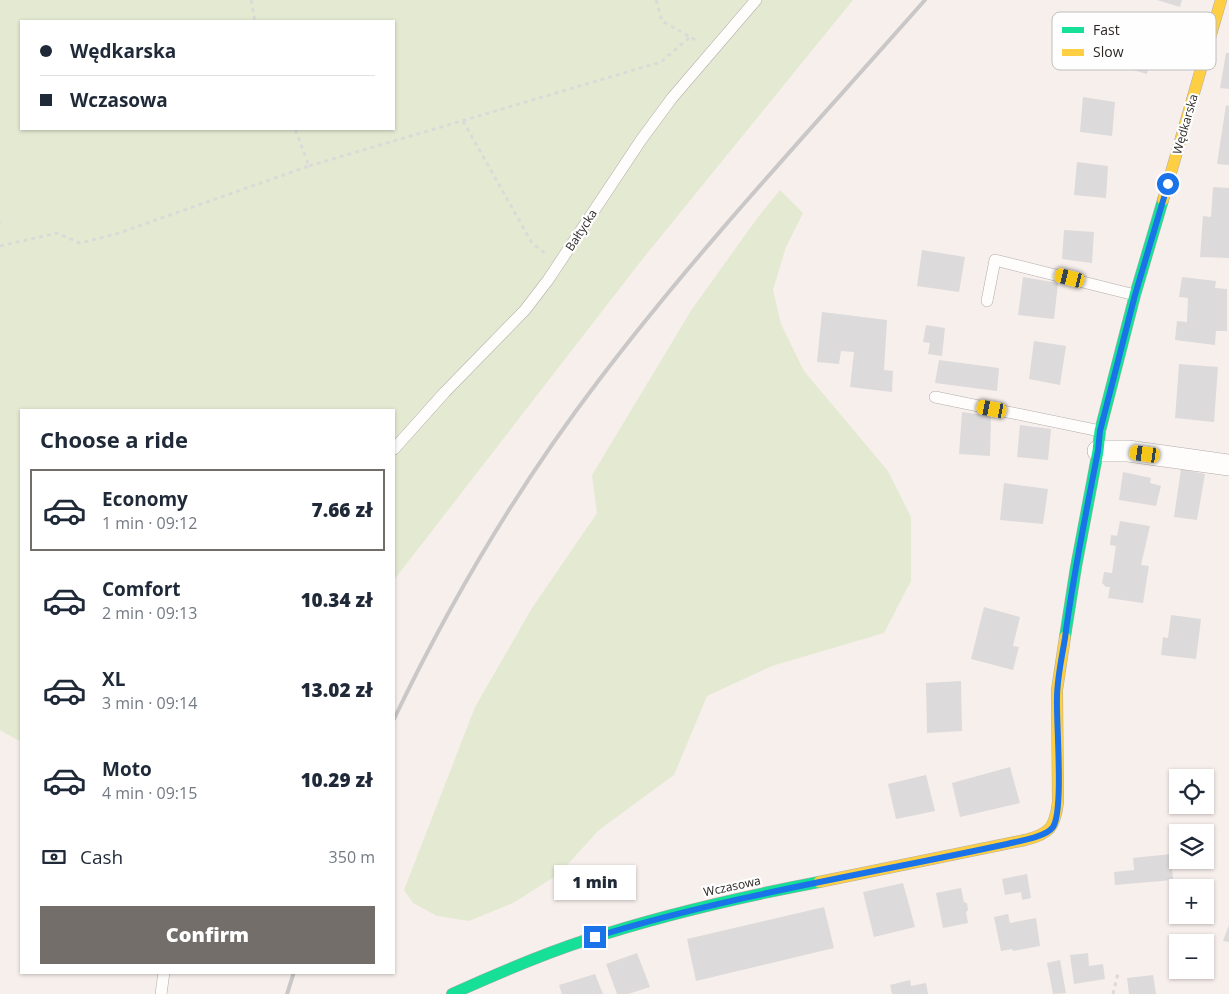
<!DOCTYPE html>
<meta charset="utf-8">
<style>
body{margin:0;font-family:"Open Sans",sans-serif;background:#f6f6f7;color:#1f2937;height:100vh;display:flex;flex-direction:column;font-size:19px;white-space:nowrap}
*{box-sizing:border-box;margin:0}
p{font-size:16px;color:#747a83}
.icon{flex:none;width:28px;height:28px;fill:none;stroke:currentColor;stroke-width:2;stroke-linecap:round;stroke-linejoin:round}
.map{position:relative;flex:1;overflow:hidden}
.details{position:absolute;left:20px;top:409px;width:375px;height:565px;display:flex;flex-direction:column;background:#fff;border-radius:0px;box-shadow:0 1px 4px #0004}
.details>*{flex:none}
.guide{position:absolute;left:20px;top:20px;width:375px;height:110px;border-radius:0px;box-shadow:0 1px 4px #0004;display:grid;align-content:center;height:110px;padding:0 20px;background:#fff}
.tools{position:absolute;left:1169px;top:769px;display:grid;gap:10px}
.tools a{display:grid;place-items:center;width:45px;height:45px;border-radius:0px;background:#fff;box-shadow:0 1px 4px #0004;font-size:25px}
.end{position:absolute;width:22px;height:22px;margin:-11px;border:6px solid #1a73e8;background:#fff;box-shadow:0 0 0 2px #fff}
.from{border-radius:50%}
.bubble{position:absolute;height:35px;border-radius:0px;background:#fff;box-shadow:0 1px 4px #0004;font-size:16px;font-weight:800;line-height:35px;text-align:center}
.car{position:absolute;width:15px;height:30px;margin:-15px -8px;border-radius:6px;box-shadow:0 0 4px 1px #0007;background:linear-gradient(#f5c518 24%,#345 0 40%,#f5c518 0 76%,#345 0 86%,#f5c518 0)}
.guide b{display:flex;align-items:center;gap:18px;height:48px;font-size:19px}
.guide b+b{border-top:1px solid #e0e1e3}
.guide i{width:12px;height:12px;background:#1f2937}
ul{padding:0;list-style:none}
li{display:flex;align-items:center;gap:15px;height:82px;margin:0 10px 8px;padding:0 10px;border:2px solid transparent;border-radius:0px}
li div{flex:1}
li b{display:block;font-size:19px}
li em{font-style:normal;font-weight:800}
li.on{border-color:#746e6b}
li>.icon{width:45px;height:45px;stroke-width:1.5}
h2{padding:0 20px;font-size:22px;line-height:60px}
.pay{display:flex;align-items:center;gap:12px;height:55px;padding:0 20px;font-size:19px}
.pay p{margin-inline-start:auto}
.primary-button{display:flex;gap:10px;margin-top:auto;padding:10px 20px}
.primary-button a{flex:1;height:58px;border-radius:0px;background:#746e6b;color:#fff;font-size:20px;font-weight:800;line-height:58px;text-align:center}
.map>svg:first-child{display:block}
.green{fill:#e4ead2;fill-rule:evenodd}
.building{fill:#dddadb}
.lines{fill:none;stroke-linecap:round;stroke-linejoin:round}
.lane-casing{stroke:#b2aca9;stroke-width:12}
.street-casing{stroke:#b2aca9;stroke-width:22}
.fast-casing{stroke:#b2aca9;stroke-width:12}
.slow-casing{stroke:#b2aca9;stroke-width:12}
.path{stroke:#dcdad8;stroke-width:3;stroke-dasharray:4 4;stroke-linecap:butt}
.lane{stroke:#fefdfc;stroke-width:11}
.street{stroke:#fefdfc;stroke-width:21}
.fast{stroke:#16e098;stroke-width:11}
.slow{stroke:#ffcf43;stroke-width:11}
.rail{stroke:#c9c7c7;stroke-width:4}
.route{stroke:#1a73e8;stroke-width:6}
.labels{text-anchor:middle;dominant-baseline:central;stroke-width:4.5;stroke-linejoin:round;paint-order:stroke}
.street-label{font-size:12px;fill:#2d2826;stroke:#fefefe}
.key{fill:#fefefe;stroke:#bfbebd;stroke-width:1}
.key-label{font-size:14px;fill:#2d2826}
</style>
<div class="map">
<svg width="1229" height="994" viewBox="0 0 1229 994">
<rect width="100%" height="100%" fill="#f7efec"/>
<path class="green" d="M0,0H853L641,261L394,580V410H21V742L0,730ZM21,21H394V129H21Z
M780,190L803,213L786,247L773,290L781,324L804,371L888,471L911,517V581L884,633L772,666L707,696L674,775L599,830L559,874L513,903L469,921L437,916L413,903L404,890L475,707L532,608L597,513L592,475L692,309L758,217Z"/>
<path class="building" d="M1157,0H1182L1180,7Z
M1125,23L1156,33L1147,74L1115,65Z
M1226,53H1229V89L1220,88Z
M1083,97L1115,102L1112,136L1080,132Z
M1226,105L1229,106V165L1217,164Z
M1077,162L1108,166L1106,198L1074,195Z
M1213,187L1229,188V258L1200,257L1203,216L1211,217Z
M1064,230L1094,232L1092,263L1062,259Z
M922,250L965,257L959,292L917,286Z
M1023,277L1058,283L1054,319L1018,315Z
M1182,277L1216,281L1215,288L1227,289V331H1216L1215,345L1175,340L1177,321L1187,322L1188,298L1179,297Z
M822,312L887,320L884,370L893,371L892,392L850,387L854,352L841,351L839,364L817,362Z
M926,325L945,328L942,356L928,354L930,343L923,342Z
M1034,341L1066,346L1060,385L1029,379Z
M939,360L999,368L997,391L935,383Z
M1179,364L1218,367L1214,422L1175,418Z
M962,412L991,416L990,456L959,454Z
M1020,425L1051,429L1048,460L1017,457Z
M1181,469L1205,474L1197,520L1174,517Z
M1123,472L1151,478L1150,483L1161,486L1156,506L1119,500Z
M1004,483L1048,489L1043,524L1000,520Z
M1120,521L1150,526L1141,565L1149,566L1143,603L1108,598L1110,587H1106L1102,583L1104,572L1112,573L1116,546L1110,545L1111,535L1117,536Z
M984,607L1020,617L1013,646L1019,647L1013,670L971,659Z
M1171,615L1201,619L1196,659L1161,655L1163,637L1168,638Z
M961,681L962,731L927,733L926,683Z
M1010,767L1020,803L960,817L952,783Z
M926,775L935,811L896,819L888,784Z
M1171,854L1173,880L1115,885L1114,872L1134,870L1133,858Z
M1027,874L1031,898L1022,900L1021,892L1005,895L1002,879Z
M903,883L915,927L874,937L863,892Z
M961,888L964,902L967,903L968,910L966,912L968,923L943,928L936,893Z
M824,907L834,948L696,981L687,939Z
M1008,914L1010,923L1036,918L1040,946L1013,951L1012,949L1001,951L994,917Z
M1229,925V942L1223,941Z
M637,953L650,987L628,994H617L606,964Z
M1088,953L1089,966L1103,964L1105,979L1074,984L1070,955Z
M1060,960L1066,993L1053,994L1047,963Z
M595,974L603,994H562L559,985Z
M1153,975L1156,994H1129L1127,978Z
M910,980L911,986L926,983L928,994H892L890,985Z"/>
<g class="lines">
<defs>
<path id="lane" d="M987,301L995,260L1135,295
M935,397L1100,431
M394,449L445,392L525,310L548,280L641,140L672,98L756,0
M161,994L164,972"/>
<path id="street" d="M1098,451H1128L1229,465"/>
<path id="fast" d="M1065,637L1076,567L1098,451L1100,431L1135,295L1163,200
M452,994C496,974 540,955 586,940C662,915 740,897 819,882"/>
<path id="slow" d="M1163,200L1221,0
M819,882L1025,840C1050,834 1055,827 1058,802L1057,690L1065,637"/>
</defs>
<use href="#lane" class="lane-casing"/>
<use href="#street" class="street-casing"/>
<use href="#fast" class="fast-casing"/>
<use href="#slow" class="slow-casing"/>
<path class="path" d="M251,0L255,21
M656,0L662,21L699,42
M463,121L532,243L546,254
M309,166L661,62L690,37
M0,222V223
M0,246L57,233L80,243L116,234L309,166L295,129
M1113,994L1118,973"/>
<use href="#lane" class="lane"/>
<use href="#street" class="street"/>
<use href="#fast" class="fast"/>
<use href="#slow" class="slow"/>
<path class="rail" d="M394,719C451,600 519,485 599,380C700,247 815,125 925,0
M287,994L294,972"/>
</g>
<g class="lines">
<path class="route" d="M595,937C731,895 869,874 1007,844C1019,841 1046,837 1053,827C1064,810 1056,722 1057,698C1057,678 1062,657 1065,638C1073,575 1086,513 1098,451L1100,431L1135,295L1168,184"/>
</g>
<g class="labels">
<g class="street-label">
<text transform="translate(1185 124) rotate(-74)">Wędkarska</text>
<text transform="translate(581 230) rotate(-57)">Bałtycka</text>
<text transform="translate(732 886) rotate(-12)">Wczasowa</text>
</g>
</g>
<rect x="1052" y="12" width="164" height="58" rx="8" class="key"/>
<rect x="1062" y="27" width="22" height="6" fill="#16e098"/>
<rect x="1062" y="49" width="22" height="7" fill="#ffcf43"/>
<g class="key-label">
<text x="1093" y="35">Fast</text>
<text x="1093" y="57">Slow</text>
</g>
</svg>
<div class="tools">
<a><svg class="icon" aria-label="locate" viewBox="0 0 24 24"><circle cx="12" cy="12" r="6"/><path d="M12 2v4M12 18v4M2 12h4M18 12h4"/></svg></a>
<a><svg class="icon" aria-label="layers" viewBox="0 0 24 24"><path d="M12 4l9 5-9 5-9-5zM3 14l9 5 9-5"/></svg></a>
<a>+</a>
<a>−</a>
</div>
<i class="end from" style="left:1168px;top:184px"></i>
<i class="end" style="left:595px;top:937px"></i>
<div class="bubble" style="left:554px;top:865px;width:82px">1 min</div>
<i class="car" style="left:1070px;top:278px;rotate:284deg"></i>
<i class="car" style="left:992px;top:409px;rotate:281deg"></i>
<i class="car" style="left:1145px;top:454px;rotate:278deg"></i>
<div class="guide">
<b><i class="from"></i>Wędkarska</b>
<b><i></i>Wczasowa</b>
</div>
<section class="details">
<h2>Choose a ride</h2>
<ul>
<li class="on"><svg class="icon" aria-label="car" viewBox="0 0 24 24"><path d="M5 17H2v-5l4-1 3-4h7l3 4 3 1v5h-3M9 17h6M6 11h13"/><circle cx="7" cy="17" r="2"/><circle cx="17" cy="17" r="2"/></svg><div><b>Economy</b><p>1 min · 09:12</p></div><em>7.66 zł</em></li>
<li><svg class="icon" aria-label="car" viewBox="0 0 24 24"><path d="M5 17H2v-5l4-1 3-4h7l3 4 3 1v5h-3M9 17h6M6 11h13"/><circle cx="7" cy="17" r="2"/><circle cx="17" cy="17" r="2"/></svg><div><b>Comfort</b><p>2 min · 09:13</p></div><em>10.34 zł</em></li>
<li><svg class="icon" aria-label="car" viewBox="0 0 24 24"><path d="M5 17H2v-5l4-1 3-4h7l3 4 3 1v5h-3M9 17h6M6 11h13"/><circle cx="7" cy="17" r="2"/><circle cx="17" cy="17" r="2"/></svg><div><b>XL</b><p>3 min · 09:14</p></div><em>13.02 zł</em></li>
<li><svg class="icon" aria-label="car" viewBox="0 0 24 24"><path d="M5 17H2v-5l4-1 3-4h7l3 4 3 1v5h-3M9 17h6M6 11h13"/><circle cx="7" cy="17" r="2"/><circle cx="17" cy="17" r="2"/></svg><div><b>Moto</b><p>4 min · 09:15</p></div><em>10.29 zł</em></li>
</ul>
<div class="pay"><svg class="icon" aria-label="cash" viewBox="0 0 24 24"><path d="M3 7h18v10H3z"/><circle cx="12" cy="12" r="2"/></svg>Cash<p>350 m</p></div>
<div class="primary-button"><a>Confirm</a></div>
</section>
</div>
